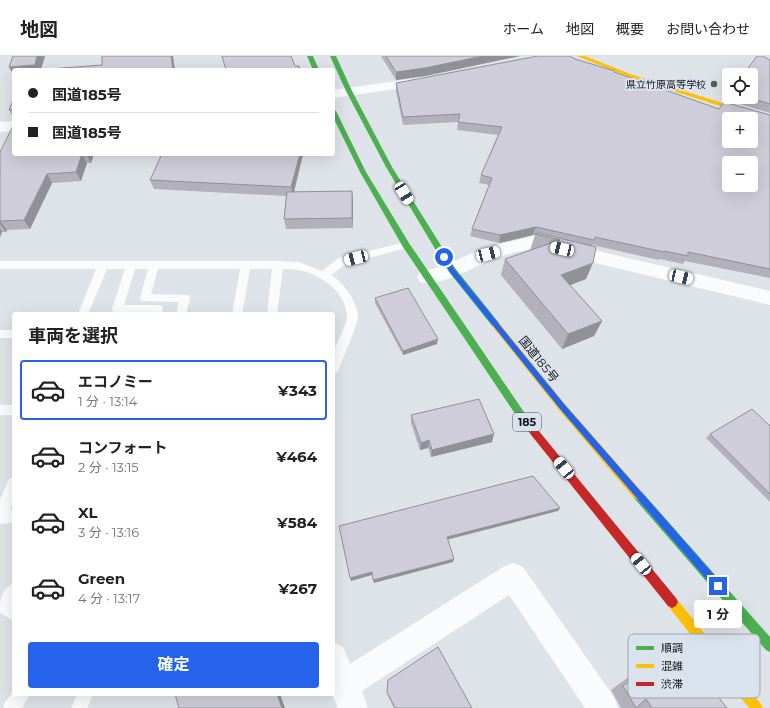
<!DOCTYPE html>
<html lang="ja">
<meta charset="utf-8">
<style>
body{margin:0;font-family:Montserrat,"Noto Sans JP",sans-serif;background:#f6f6f6;color:#222;height:100vh;display:flex;flex-direction:column;font-size:15px;white-space:nowrap}
*{box-sizing:border-box;margin:0}
p{font-size:13px;color:#767676}
.icon{flex:none;width:22px;height:22px;fill:none;stroke:currentColor;stroke-width:2;stroke-linecap:round;stroke-linejoin:round}
.map{position:relative;flex:1;overflow:hidden}
.drawer{position:absolute;left:12px;top:256px;width:323px;height:384px;display:flex;flex-direction:column;background:#fff;border-radius:4px;box-shadow:0 4px 16px #0002}
.drawer>*{flex:none}
.banner{position:absolute;left:12px;top:12px;width:323px;height:88px;border-radius:4px;box-shadow:0 4px 16px #0002;display:grid;align-content:center;height:88px;padding:0 16px;background:#fff}
.buttons{position:absolute;left:722px;top:12px;display:grid;gap:8px}
.buttons a{display:grid;place-items:center;width:36px;height:36px;border-radius:4px;background:#fff;box-shadow:0 4px 16px #0002;font-size:20px}
.end{position:absolute;width:18px;height:18px;margin:-9px;border:5px solid #2563eb;background:#fff;box-shadow:0 0 0 2px #fff}
.from{border-radius:50%}
.bubble{position:absolute;height:28px;border-radius:4px;background:#fff;box-shadow:0 4px 16px #0002;font-size:13px;font-weight:700;line-height:28px;text-align:center}
.car{position:absolute;width:12px;height:24px;margin:-12px -6px;border-radius:5px;box-shadow:0 0 3px 1px #0007;background:linear-gradient(#fff 24%,#345 0 40%,#fff 0 76%,#345 0 86%,#fff 0)}
.banner b{display:flex;align-items:center;gap:14px;height:38px;font-size:15px}
.banner b+b{border-top:1px solid #e0e0e0}
.banner i{width:10px;height:10px;background:#222}
ul{padding:0;list-style:none}
li{display:flex;align-items:center;gap:12px;height:60px;margin:0 8px 6px;padding:0 8px;border:2px solid transparent;border-radius:4px}
li div{flex:1}
li b{display:block;font-size:15px}
li em{font-style:normal;font-weight:700}
li.current{border-color:#2563eb}
li>.icon{width:36px;height:36px;stroke-width:1.5}
h2{padding:0 16px;font-size:18px;line-height:48px}
.action{display:flex;gap:8px;margin-top:auto;padding:8px 16px}
.action a{flex:1;height:46px;border-radius:4px;background:#2563eb;color:#fff;font-size:16px;font-weight:700;line-height:46px;text-align:center}
header{display:flex;align-items:center;gap:24px;box-sizing:border-box;height:56px;padding:0 20px;background:#fff;border-bottom:1px solid #e0e0e0}
header strong{font-size:19px}
nav{display:flex;gap:22px;margin-inline-start:auto;font-size:14px}
.map>svg:first-child{display:block}
.lines{fill:none;stroke-linecap:round;stroke-linejoin:round}
.lane{fill:#fafbfc;fill-rule:evenodd}
.street{fill:#fafbfc;fill-rule:evenodd}
.fast{fill:#4caf50;fill-rule:evenodd}
.slow{fill:#ffc107;fill-rule:evenodd}
.jam{fill:#c62828;fill-rule:evenodd}
.wall{fill:#b1b0bb}
.shaded-wall{fill:#909098}
.building{fill:#cecdd9;stroke:#909098;fill-rule:evenodd}
.route{fill:#2563eb}
.poi-dot{fill:#585c60;stroke:#dae3ed;stroke-width:1.5}
.labels{text-anchor:middle;dominant-baseline:central;stroke-width:4;stroke-linejoin:round;paint-order:stroke}
.far-poi-label{font-size:10px;fill:#101316;stroke:#dae3ed;text-anchor:end}
.shield{fill:#dae3ed;stroke:#4d5156;stroke-width:1}
.shield-label{font-size:11px;font-weight:bold;fill:#101316}
.street-label{font-size:12px;fill:#101316;stroke:#dae3ed}
.key{fill:#dae3ed;stroke:#9da5ac;stroke-width:1}
.key-label{font-size:11px;fill:#101316}
</style>
<header>
<strong>地図</strong>
<nav><a>ホーム</a><a>地図</a><a>概要</a><a>お問い合わせ</a></nav>
</header>
<div class="map">
<svg width="770" height="652" viewBox="0 0 770 652">
<rect width="100%" height="100%" fill="#dee3e9"/>
<g class="lines">
<path class="lane" d="M406,186L410,187L411,189L410,191L346,208L331,219C342,225 358,246 358,260C359,266 342,304 339,313L337,316L333,318C333,311 332,303 334,296C336,287 348,268 347,259C345,235 320,218 298,214C293,213 288,213 283,213L277,258H267L272,213H250L242,258H232L240,213H158L151,238L189,239L190,242L186,258H176L179,246L141,245L140,242L148,213H135L124,249H158L162,250L163,253L162,258L113,256L112,253L125,213H107L88,258H78L96,213H0V205H278L299,206L322,215L339,202Z
M0,274H14V282H0Z
M0,349H14V359H0Z
M14,421V444L10,453H14V467L0,468V444L9,423Z
M14,527V565L0,557C0,544 1,533 14,527Z
M14,635V638H30L22,652H3L5,646Z
M77,638H93L87,652H71Z"/>
<path class="street" d="M425,21L430,22L432,25L430,28L333,42V34Z
M14,65V75L0,76V66Z
M533,180L770,235V249L533,192C520,196 506,198 494,203C475,210 440,232 420,226L417,221L420,216L446,209L481,193Z
M513,507L523,511L614,641L618,652H585L509,539L362,635L368,652H338L332,638L333,586L343,591L350,608L503,511Z"/>
<path class="fast" d="M307,0H313L319,14H313Z
M330,0H336L352,35L392,111L455,212L499,267L500,269L499,271H493L449,216L386,111L346,35Z
M333,53L336,55L366,116L409,187L528,362L540,377L538,380L535,381L532,380L522,368L403,191L360,116L333,61Z
M638,434L642,436L770,581V596L766,594L634,442L633,439L634,436Z"/>
<path class="slow" d="M577,0H585L633,19L770,62V66L629,21Z
M496,266L499,267L565,348L642,436L643,439L642,442L638,444L634,442L559,354L493,271L492,269L493,267Z
M672,540L676,542L761,648L763,652H749L668,550L666,546L668,542Z"/>
<path class="jam" d="M535,373L538,374L676,542L678,546L676,550L672,552L668,550L532,380L530,377L532,374Z"/>
</g>
<path class="wall" d="M381,0H520L425,20L396,24Z
M575,3L615,15L614,16L719,53L770,59V222L685,205L683,208L660,203L659,204L592,189L586,223L570,229L602,265L594,280L562,293L501,219L505,203L530,194L535,179H533L499,187L470,180L472,173L489,129L479,127L481,119L498,79L457,74L458,66L403,69L396,35V27Z
M770,4V57L727,44L729,39V41H751Z
M14,42V63L9,54Z
M0,96L14,98H94L91,107H87L81,125L52,127L30,173L7,174L6,176H2L0,181Z
M159,98H303L294,136L352,135L353,172L286,173L284,163L286,140L154,133L150,124L160,102Z
M375,242L437,288L403,299L375,247Z
M411,359L492,386L431,401L428,392L420,394L411,367Z
M770,370V446L706,382L710,378Z
M684,585L690,605L727,652H621L611,634L669,591Z
M388,624L472,652H394L387,638Z"/>
<path class="shaded-wall" d="M37,0H45L41,14H14V20L9,11Z
M171,0H173L175,14H173Z
M483,0H520L425,20L396,24V16Z
M82,98L87,107L81,125L76,116Z
M86,98H94L91,107Z
M300,98H303L293,140L291,131Z
M47,118L52,127L30,173L24,164Z
M352,135L353,145V172L352,162Z
M0,165L7,174L6,176L0,168Z
M536,171L533,179L499,187L500,179Z
M0,173L2,176L0,181Z
M593,207L586,223L555,235L561,219Z
M602,265L594,280L562,293L568,278Z
M438,283L437,288L403,299V295Z
M494,378L492,386L431,401L432,394Z
M429,384L428,392L420,394L421,387Z
M560,452L558,455L446,484L447,481Z
M454,503L453,506L374,527L373,524Z
M372,516V519L351,525L350,522Z
M277,638H280L285,652H282Z"/>
<path class="building" d="M13,0H37L35,9L9,11Z
M102,0H171L173,14H37L102,9Z
M222,0H291L295,10H299L300,14H226Z
M386,0H483L425,12L396,16Z
M538,0H570L575,3L615,15L614,16L719,53L724,46L770,59V213L688,196V200L664,195V196L604,183L595,181L594,184L536,171L500,179L472,173L492,122L481,119L502,71L458,66L460,58L403,61L396,27ZM729,63H751V85H729ZM729,107H751V129H729Z
M757,0H763L770,4V48L748,41H751V19H743Z
M14,42V53L9,54Z
M14,68V98H82L76,116L47,118L24,164L0,165V96Z
M162,98H300L291,131L150,124Z
M352,135V162L284,163L287,136Z
M538,177L596,191L593,207L561,219L602,265L568,278L505,203L560,184L535,178Z
M408,232L438,283L403,295L375,242Z
M479,343L494,378L432,394L429,384L421,387L411,359Z
M752,353L770,370V438L710,378Z
M533,420L560,452L447,481L454,503L373,524L372,516L350,522L339,470Z
M684,585L696,600L690,605L727,652H652L646,643L636,652L623,630Z
M438,591L472,652H395L387,636L388,624Z
M175,638H277L282,652H179Z"/>
<path class="route" d="M442,200H446L454,213L565,349L721,527V533H715L560,353L450,216L441,201Z"/>
<circle class="poi-dot" cx="714" cy="28" r="4"/>
<g class="labels">
<g class="far-poi-label">
<text x="706" y="28">県立竹原高等学校</text>
</g>
<rect class="shield" x="513" y="357" width="28" height="18" rx="3"/>
<g class="shield-label">
<text x="527" y="366">185</text>
</g>
<g class="street-label">
<text transform="translate(539 303) rotate(51)">国道185号</text>
</g>
</g>
<rect x="628" y="578" width="132" height="64" rx="6" class="key"/>
<rect x="636" y="590" width="18" height="4" fill="#4caf50"/>
<rect x="636" y="608" width="18" height="4" fill="#ffc107"/>
<rect x="636" y="626" width="18" height="4" fill="#c62828"/>
<g class="key-label">
<text x="661" y="596">順調</text>
<text x="661" y="614">混雑</text>
<text x="661" y="632">渋滞</text>
</g>
</svg>
<div class="buttons">
<a><svg class="icon" aria-label="locate" viewBox="0 0 24 24"><circle cx="12" cy="12" r="6"/><path d="M12 2v4M12 18v4M2 12h4M18 12h4"/></svg></a>
<a>+</a>
<a>−</a>
</div>
<i class="end from" style="left:444px;top:201px"></i>
<i class="end" style="left:718px;top:530px"></i>
<div class="bubble" style="left:694px;top:544px;width:48px">1 分</div>
<i class="car" style="left:404px;top:137px;rotate:149deg"></i>
<i class="car" style="left:562px;top:193px;rotate:283deg"></i>
<i class="car" style="left:488px;top:198px;rotate:76deg"></i>
<i class="car" style="left:356px;top:202px;rotate:256deg"></i>
<i class="car" style="left:681px;top:221px;rotate:103deg"></i>
<i class="car" style="left:564px;top:412px;rotate:321deg"></i>
<i class="car" style="left:641px;top:508px;rotate:321deg"></i>
<div class="banner">
<b><i class="from"></i>国道185号</b>
<b><i></i>国道185号</b>
</div>
<section class="drawer">
<h2>車両を選択</h2>
<ul>
<li class="current"><svg class="icon" aria-label="car" viewBox="0 0 24 24"><path d="M5 17H2v-5l4-1 3-4h7l3 4 3 1v5h-3M9 17h6M6 11h13"/><circle cx="7" cy="17" r="2"/><circle cx="17" cy="17" r="2"/></svg><div><b>エコノミー</b><p>1 分 · 13:14</p></div><em>¥343</em></li>
<li><svg class="icon" aria-label="car" viewBox="0 0 24 24"><path d="M5 17H2v-5l4-1 3-4h7l3 4 3 1v5h-3M9 17h6M6 11h13"/><circle cx="7" cy="17" r="2"/><circle cx="17" cy="17" r="2"/></svg><div><b>コンフォート</b><p>2 分 · 13:15</p></div><em>¥464</em></li>
<li><svg class="icon" aria-label="car" viewBox="0 0 24 24"><path d="M5 17H2v-5l4-1 3-4h7l3 4 3 1v5h-3M9 17h6M6 11h13"/><circle cx="7" cy="17" r="2"/><circle cx="17" cy="17" r="2"/></svg><div><b>XL</b><p>3 分 · 13:16</p></div><em>¥584</em></li>
<li><svg class="icon" aria-label="car" viewBox="0 0 24 24"><path d="M5 17H2v-5l4-1 3-4h7l3 4 3 1v5h-3M9 17h6M6 11h13"/><circle cx="7" cy="17" r="2"/><circle cx="17" cy="17" r="2"/></svg><div><b>Green</b><p>4 分 · 13:17</p></div><em>¥267</em></li>
</ul>
<div class="action"><a>確定</a></div>
</section>
</div>
